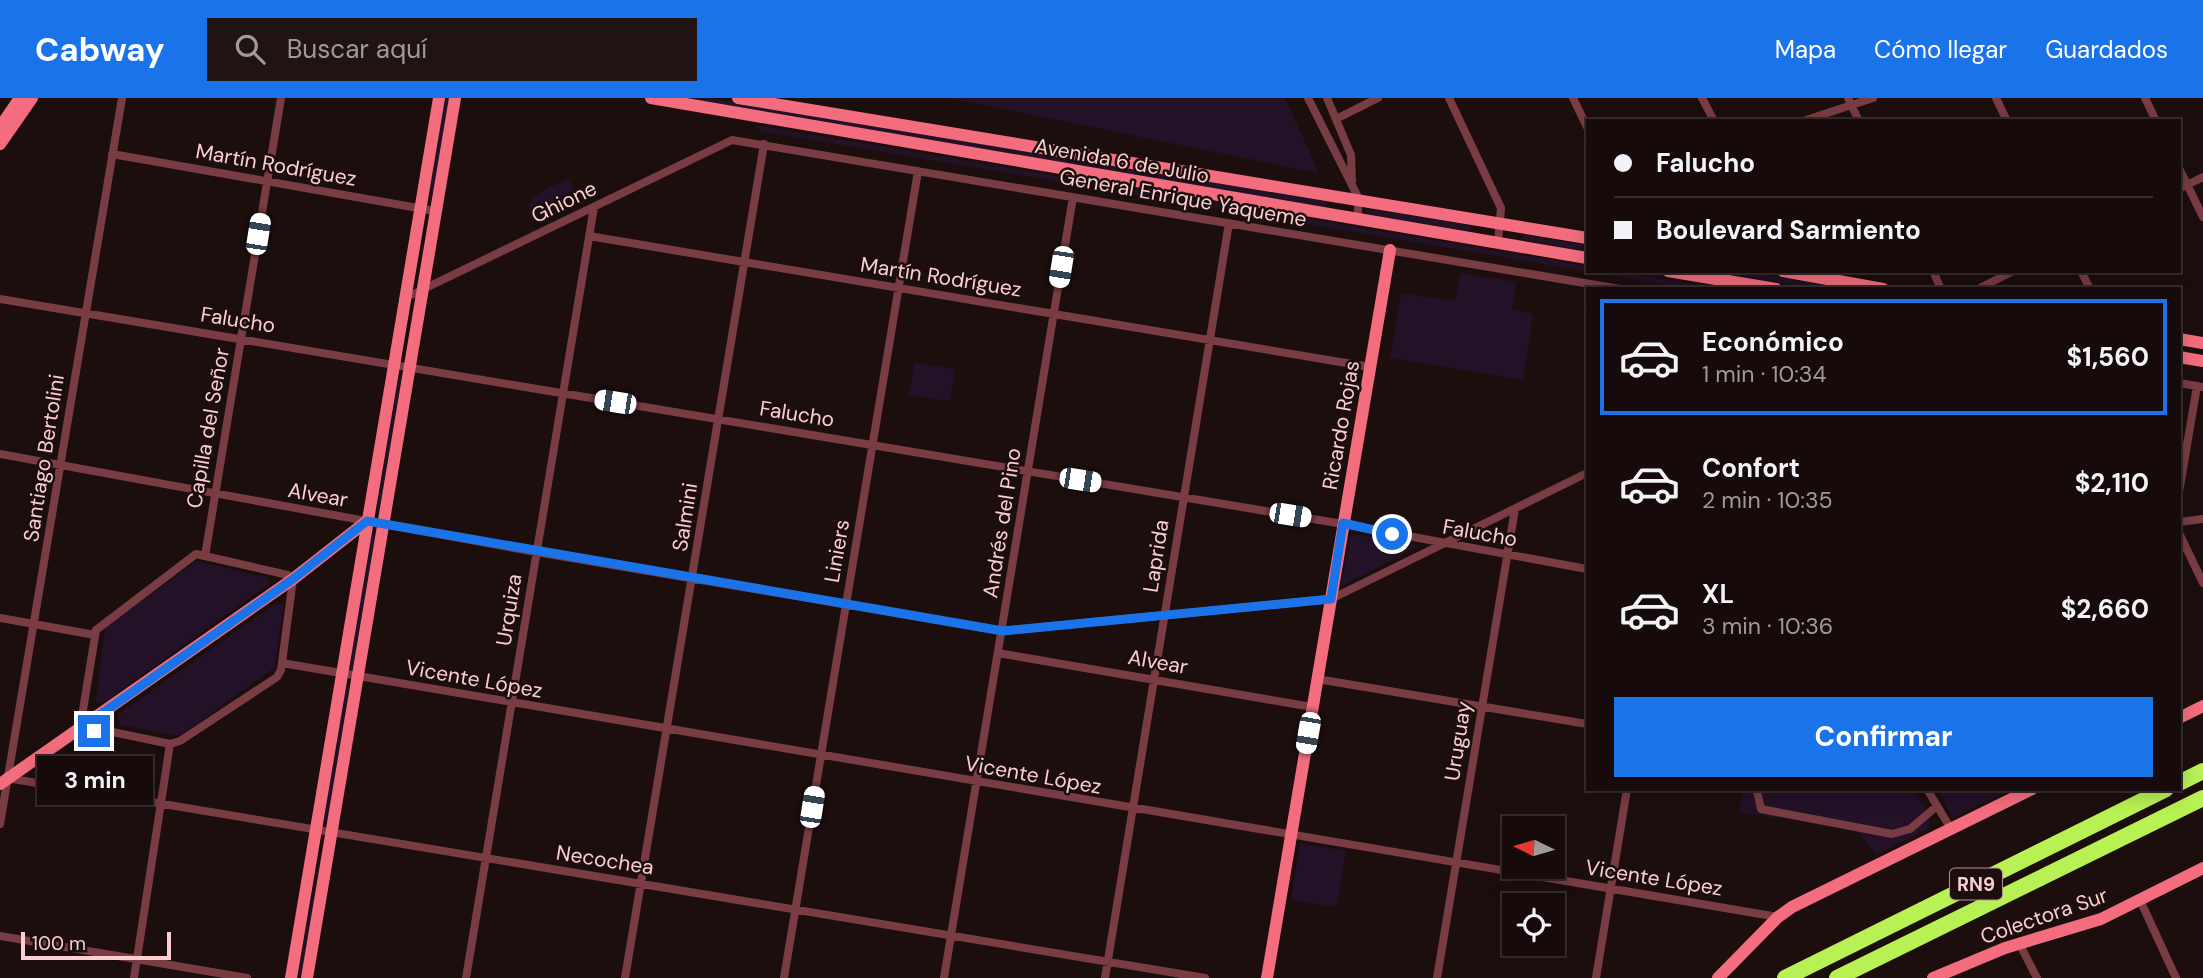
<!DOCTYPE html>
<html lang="es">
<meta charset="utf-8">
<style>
body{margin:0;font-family:"DM Sans",sans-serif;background:#1f1313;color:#f1f3f6;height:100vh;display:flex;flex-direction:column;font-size:26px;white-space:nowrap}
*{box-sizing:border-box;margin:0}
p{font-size:23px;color:#9e9a9c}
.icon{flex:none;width:38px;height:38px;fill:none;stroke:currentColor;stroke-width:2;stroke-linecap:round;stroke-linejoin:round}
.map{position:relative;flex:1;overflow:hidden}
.side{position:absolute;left:1586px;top:189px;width:595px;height:504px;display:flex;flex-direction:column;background:#160a0a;border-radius:0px;box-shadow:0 4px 18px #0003,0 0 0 2px #352b2b}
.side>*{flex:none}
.hud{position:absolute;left:1586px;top:21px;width:595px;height:154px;border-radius:0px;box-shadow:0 4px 18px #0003,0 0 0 2px #352b2b;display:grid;align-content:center;height:154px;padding:0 28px;background:#160a0a}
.needle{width:46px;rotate:275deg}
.fabs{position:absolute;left:1502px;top:718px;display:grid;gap:14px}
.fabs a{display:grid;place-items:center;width:63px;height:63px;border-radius:0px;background:#160a0a;box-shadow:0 4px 18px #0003,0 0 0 2px #352b2b;font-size:35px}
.scale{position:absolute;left:21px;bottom:18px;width:150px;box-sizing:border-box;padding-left:7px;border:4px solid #fbced0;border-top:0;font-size:19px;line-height:24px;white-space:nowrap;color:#fbced0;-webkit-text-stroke:5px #1d0e0e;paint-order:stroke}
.end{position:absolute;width:32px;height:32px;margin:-16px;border:9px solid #1a73e8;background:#fff;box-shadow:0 0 0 4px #fff}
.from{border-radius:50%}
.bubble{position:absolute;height:49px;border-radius:0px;background:#160a0a;box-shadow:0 4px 18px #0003,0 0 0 2px #352b2b;font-size:23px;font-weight:700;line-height:49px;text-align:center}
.car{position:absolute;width:21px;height:42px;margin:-21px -10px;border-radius:9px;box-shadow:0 0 5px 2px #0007;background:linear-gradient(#fff 24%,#345 0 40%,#fff 0 76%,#345 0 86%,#fff 0)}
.hud b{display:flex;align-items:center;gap:24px;height:66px;font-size:26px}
.hud b+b{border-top:2px solid #352b2b}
.hud i{width:18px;height:18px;background:#f1f3f6}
ul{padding:12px 0 0;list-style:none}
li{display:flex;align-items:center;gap:21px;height:116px;margin:0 14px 10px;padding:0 14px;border:4px solid transparent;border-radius:0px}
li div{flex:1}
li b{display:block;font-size:26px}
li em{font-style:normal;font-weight:700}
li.current{border-color:#1a73e8}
li>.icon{width:63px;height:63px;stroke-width:1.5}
.primary-button{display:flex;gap:14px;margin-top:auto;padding:14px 28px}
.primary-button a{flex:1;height:80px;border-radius:0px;background:#1a73e8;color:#fff;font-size:28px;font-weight:700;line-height:80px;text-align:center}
header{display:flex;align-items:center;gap:42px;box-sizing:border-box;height:98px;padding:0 35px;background:#1a73e8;color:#fff}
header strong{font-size:33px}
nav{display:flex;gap:38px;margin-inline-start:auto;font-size:24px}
.search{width:490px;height:63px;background:#1f1313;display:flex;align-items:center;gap:18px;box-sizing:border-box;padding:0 24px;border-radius:0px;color:#9e9a9c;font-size:26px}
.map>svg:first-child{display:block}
.green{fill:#231127}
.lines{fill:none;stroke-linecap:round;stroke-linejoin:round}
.street{stroke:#793c43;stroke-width:8}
.secondary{stroke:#f36d7e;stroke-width:12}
.highway{stroke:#b7f153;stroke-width:16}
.route{stroke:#1a73e8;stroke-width:9}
.labels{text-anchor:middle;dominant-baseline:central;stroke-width:5;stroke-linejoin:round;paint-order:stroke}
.shield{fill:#1d0e0e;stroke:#b89496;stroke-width:2}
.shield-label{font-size:19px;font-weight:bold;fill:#fbced0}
.street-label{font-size:21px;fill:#fbced0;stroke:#1d0e0e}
</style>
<header>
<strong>Cabway</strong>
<div class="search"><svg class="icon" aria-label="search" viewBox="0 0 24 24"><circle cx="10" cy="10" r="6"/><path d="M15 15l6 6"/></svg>Buscar aquí</div>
<nav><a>Mapa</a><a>Cómo llegar</a><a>Guardados</a></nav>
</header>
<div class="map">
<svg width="2203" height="880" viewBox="0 0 2203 880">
<rect width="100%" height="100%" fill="#1d0e0e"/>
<path class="green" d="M444,0H450L432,99L429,101Z
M683,0H710L1326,103L1328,106L1325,109Z
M948,0H1285L1319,75Z
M762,28L1587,168V173H1618L1721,191H1690L761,33L755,29Z
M568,81L579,104L537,125L530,121C525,95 548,91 568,81Z
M1368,111L1469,127L1471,131L1468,133L1368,116L1365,113Z
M1525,137L1587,148V153L1524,142L1522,139Z
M1709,173H1741L1848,191H1816Z
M1460,175L1516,184L1512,212L1533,216L1523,282L1390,260L1401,195L1455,203Z
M914,265L955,271L950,303L909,297Z
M400,275L402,278L380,411L377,413Z
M1351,436L1419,448L1341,488Z
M371,437L375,440L352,574H349Z
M197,463L268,480L269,486L106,603L96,605L105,529Z
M275,506L284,507L274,570L180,638L120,627L117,618L120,615Z
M349,587L328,724H326L324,721L346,589Z
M1743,691H1913L1929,717V730L1876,757L1856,732L1739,714Z
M1941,691H2013L1952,720L1939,692Z
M323,742L302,879H300L298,877Z
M1300,745L1346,753L1337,809L1291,802Z"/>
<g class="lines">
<path class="street" d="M1308,0L1359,101L1357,121
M1327,0L1351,57L1352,83
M1449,0L1501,110L1498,144
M1573,0L1587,29
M1702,0L1714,23
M1848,0L1859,23
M1996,0L2007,23
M2145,0L2156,23
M1338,20L1378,0
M1803,23L1873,0
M112,56L435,113
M2179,70L2203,119
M2179,91L2203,79
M589,138L1370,269
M1933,173L1941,191
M2081,173L2090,191
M1978,191L2013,173
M0,201L1343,426L1587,471
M403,201L732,42L1620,191
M2179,285L2203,289
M0,356L536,454L1002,533L1331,501L1587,375
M2179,394L2197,288
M2179,424L2203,421
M2179,435L2203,485
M196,456L288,477L293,481L281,572L277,579L180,643L170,646L84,628L82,618L96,532Z
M205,458L281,0
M0,520L95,537
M998,555L1312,609
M282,565L1778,819
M1317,581L1587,626
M7,680L1205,880
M1927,691L1951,731
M1757,693L1761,711L1892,736L1910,731L1937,708
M0,726L122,0
M2140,802L2176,880
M0,838L247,880
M2019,845L2037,880
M134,880L170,646
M466,880L594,109
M625,880L764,46
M784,880L918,73
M944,880L1073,99
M1105,880L1229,125
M1437,880L1515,411
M1596,880L1627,691"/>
<path class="secondary" d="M651,0L1587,160
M738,0L1587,140
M0,29L20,0
M0,46L32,0
M1668,173L1776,191
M1783,173L1883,191
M2179,241L2203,245
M2179,259L2203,263
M2179,620L2203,608
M0,686L293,481L367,423
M291,880L439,0
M307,880L455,0
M1267,880L1390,152
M1718,880L1778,819L1792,809L2032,691
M1933,880L2005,850L2101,821L2203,770"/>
<path class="highway" d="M2179,685L2203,673
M1785,880L2166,691
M1837,880L2203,700"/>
</g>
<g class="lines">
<path class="route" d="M94,633L84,628L293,481L367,423L1003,533L1331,501L1343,425L1392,436"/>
</g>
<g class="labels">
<rect class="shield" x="1950" y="770.5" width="52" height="31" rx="5"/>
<g class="shield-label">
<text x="1976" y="786">RN9</text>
</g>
<g class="street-label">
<text transform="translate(1122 63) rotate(10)">Avenida 6 de Julio</text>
<text transform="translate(276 67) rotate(10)">Martín Rodríguez</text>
<text transform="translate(1183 100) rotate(10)">General Enrique Yaqueme</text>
<text transform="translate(564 104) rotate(-26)">Ghione</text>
<text transform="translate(941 179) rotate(9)">Martín Rodríguez</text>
<text transform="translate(238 222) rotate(9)">Falucho</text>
<text transform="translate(797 316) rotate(9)">Falucho</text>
<text transform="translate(1341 327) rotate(-80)">Ricardo Rojas</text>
<text transform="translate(208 330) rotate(-80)">Capilla del Señor</text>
<text transform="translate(44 360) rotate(-81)">Santiago Bertolini</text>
<text transform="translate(318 397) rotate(10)">Alvear</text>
<text transform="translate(685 419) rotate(-81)">Salmini</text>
<text transform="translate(1002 425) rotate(-81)">Andrés del Pino</text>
<text transform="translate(1480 435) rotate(10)">Falucho</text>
<text transform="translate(837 453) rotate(-80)">Liniers</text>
<text transform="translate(1156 458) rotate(-81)">Laprida</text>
<text transform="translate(509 512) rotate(-81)">Urquiza</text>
<text transform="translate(1158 564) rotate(10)">Alvear</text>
<text transform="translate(474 581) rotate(10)">Vicente López</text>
<text transform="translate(1458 643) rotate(-81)">Uruguay</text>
<text transform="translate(1033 677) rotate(10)">Vicente López</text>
<text transform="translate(605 762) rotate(9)">Necochea</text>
<text transform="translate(1654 780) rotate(9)">Vicente López</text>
<text transform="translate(2044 818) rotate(-19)">Colectora Sur</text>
</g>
</g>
</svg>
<div class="fabs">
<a><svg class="needle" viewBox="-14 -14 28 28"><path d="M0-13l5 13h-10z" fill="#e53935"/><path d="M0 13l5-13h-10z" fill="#9e9a9c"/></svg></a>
<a><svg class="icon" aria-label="locate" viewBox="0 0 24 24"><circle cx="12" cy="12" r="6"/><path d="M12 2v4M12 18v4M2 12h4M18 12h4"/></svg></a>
</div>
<div class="scale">100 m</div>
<i class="end from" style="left:1392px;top:436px"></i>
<i class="end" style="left:94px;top:633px"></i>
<div class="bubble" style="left:37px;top:658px;width:116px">3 min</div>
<i class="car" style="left:258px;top:136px;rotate:9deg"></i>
<i class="car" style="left:1061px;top:169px;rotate:189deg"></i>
<i class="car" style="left:615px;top:304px;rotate:279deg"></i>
<i class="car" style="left:1080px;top:382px;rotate:99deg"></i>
<i class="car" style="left:1290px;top:417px;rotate:99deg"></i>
<i class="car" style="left:1308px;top:635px;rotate:190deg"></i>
<i class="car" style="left:812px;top:709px;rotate:9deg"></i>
<div class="hud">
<b><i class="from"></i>Falucho</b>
<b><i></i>Boulevard Sarmiento</b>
</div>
<section class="side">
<ul>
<li class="current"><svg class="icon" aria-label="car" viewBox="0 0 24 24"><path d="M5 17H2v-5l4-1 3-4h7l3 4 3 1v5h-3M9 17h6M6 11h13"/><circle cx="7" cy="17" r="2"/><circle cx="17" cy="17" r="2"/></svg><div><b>Económico</b><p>1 min · 10:34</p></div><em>$1,560</em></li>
<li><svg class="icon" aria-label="car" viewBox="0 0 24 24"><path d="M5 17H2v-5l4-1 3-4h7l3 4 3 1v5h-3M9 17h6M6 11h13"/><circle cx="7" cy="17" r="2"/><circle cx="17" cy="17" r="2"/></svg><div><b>Confort</b><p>2 min · 10:35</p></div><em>$2,110</em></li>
<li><svg class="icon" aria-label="car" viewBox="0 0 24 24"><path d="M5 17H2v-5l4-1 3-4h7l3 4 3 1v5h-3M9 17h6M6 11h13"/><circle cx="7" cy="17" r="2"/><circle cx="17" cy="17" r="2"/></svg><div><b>XL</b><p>3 min · 10:36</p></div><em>$2,660</em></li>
</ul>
<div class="primary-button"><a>Confirmar</a></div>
</section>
</div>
